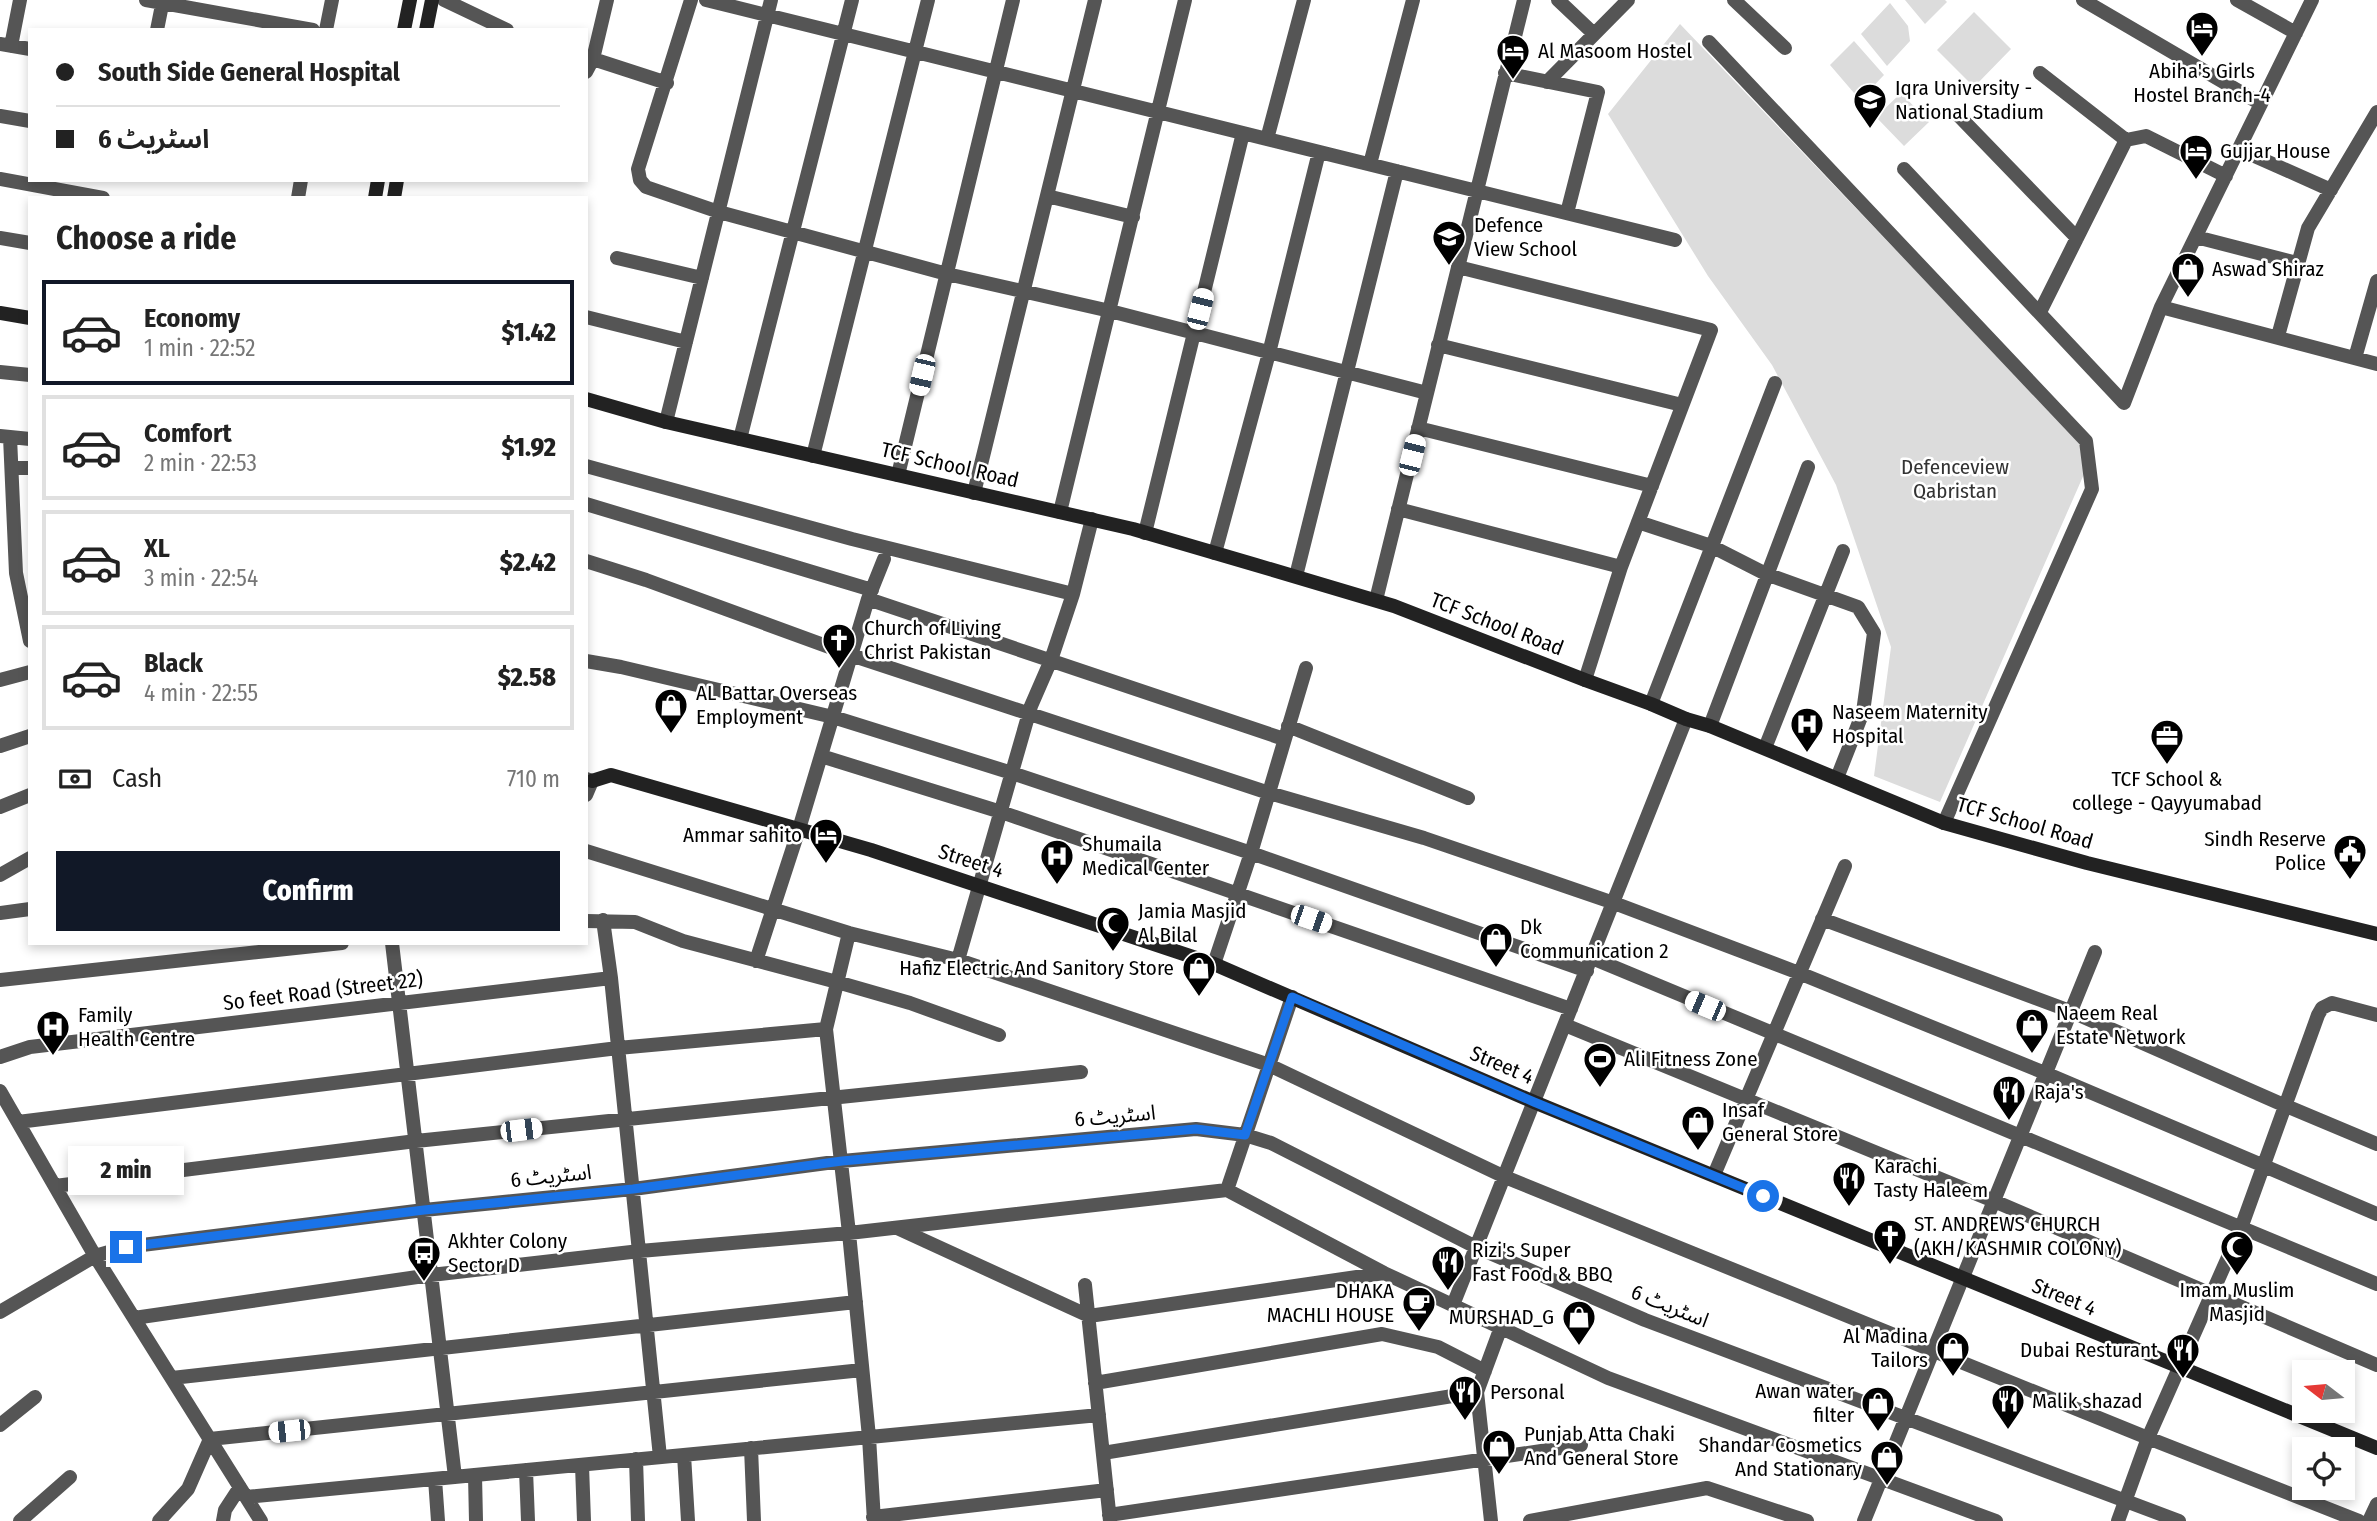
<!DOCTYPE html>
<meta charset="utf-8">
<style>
body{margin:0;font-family:"Fira Sans Condensed","Noto Sans Arabic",sans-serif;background:#f2f2f2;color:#222;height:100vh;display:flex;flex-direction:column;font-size:26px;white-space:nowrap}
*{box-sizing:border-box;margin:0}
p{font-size:23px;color:#767676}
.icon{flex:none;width:38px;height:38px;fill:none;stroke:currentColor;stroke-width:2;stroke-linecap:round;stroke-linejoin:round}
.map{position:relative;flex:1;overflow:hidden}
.details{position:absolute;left:28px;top:196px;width:560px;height:749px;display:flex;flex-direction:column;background:#fff;border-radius:0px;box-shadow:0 4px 10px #0003}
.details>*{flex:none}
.top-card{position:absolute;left:28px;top:28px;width:560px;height:154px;border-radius:0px;box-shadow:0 4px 10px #0003;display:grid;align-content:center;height:154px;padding:0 28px;background:#fff}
.needle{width:46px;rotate:286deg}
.controls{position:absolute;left:2292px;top:1360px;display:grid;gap:14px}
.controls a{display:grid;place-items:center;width:63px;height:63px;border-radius:0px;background:#fff;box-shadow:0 4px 10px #0003;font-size:35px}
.end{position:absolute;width:32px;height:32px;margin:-16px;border:9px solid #1a73e8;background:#fff;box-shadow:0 0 0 4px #fff}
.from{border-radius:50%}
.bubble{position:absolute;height:49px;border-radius:0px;background:#fff;box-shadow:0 4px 10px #0003;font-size:23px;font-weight:800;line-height:49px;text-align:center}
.car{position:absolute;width:21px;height:42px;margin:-21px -10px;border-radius:9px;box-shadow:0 0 5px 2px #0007;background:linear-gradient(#fff 24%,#345 0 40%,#fff 0 76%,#345 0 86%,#fff 0)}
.top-card b{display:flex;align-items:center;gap:24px;height:66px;font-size:26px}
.top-card b+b{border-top:2px solid #e0e0e0}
.top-card i{width:18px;height:18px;background:#222}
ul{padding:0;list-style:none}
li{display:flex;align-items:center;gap:21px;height:105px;margin:0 14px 10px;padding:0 14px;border:4px solid #e0e0e0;border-radius:0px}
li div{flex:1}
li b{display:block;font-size:26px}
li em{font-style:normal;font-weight:800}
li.selected{border-color:#111827}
li>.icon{width:63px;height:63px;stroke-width:1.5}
h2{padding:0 28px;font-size:32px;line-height:84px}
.pay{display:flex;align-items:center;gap:18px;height:77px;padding:0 28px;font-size:26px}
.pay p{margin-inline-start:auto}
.primary-button{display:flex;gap:14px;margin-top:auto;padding:14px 28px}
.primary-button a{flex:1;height:80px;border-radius:0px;background:#111827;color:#fff;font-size:28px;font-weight:800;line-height:80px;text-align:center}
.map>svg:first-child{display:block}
.green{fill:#dcdcdc}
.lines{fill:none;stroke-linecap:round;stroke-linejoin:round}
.street{stroke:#555;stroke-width:14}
.secondary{stroke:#222;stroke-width:14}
.route{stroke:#1a73e8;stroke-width:9}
.labels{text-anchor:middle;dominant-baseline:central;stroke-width:5;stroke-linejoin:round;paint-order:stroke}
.poi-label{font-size:21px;fill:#000;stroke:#fff;text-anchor:start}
.street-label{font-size:21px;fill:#000;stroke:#fff}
.park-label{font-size:21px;fill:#333;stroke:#fff}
</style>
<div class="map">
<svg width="2377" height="1521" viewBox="0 0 2377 1521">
<rect width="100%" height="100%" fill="#fff"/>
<path class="green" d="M1905,0H1945L1947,2L1925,24Z
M1890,3L1908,26L1910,41L1887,66L1861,34Z
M1974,12L2011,49L1974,87L1937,50Z
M1680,24L2082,445L2088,465L1940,802L1874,776L1891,647L1836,485L1772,365L1708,276L1608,114Z
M1854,41L1884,75L1860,100L1830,65Z
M1901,93L1929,122L1904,146L1876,117Z"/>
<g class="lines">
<path class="street" d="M146,0L313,30
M444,0L507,30
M691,0L638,169L640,180L646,187L719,212L947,274L1110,311L1427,393
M706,0L1675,240
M1558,0L1594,34
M1734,0L1785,48
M2083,0L2261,104
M2237,0L2296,33
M157,30L163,0
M326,30L332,0
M1709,42L2086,441L2092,489L1944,823
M0,44L30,49
M11,46L20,0
M593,59L667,83
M586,72L593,59L607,0
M1505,73L1598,92L1567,213
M2040,73L2126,140L2146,136L2226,176
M1547,82L1628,0
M1957,114L2077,238
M0,116L30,121
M1267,139L1304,0
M2239,149L2331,190
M1370,164L1413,0
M1904,169L2124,403L2161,307L2377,364
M0,179L103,198
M1047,196L1133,217
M298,198L301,180
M2196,237L2297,263
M0,238L30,243
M617,258L702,278
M1458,267L1711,330L1621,567L1585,680
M2161,307L2312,0
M2040,312L2126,140
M586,317L686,342
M2278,336L2308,228L2377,112
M1438,345L1682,405
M2355,358L2377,281
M0,372L30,375
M666,422L771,0
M1418,428L1652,486
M0,436L30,439
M10,437L16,573L30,641
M740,439L852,0
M813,456L928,0
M586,466L852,539L1073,594
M12,468H30
M898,475L1013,0
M974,493L1095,0
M586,504L872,590
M1398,509L1621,567
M1060,512L1185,0
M1638,522L1711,546L1766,574L1858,607L1874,633L1863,712L1837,778
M1145,533L1243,133
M1215,553L1269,353L1319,152
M586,561L646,580L851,655L1269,793L1424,838L1614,903L1799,973L2045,1073L2377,1214
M1296,576L1397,171
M868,599L1284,739
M1376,600L1524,0
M586,661L621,667L833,717L1012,773L1251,853L1587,971
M0,680L30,672
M1651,704L1775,383
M1288,726L1468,798
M1710,726L1808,467
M0,746L30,736
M1765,748L1843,551
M821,756L1001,812L1571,1009
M586,779L592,781L586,795
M0,807L30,795
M586,851L849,933L958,960L1269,1065L1505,1177L2148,1438L2359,1521
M0,875L30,858
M0,913L30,909
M1822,919L2070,1011L2286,1106L2377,1144
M603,920L611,978L660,1457
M586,921L635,922L683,941L837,982L910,1003L999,1035
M849,933L826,1029L849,1233L869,1437L874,1521
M392,943L455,1477
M1592,958L2377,1284
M958,960L1031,706L1051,660L1073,594L1092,519
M756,961L799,829L868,599L884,559
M1214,964L1251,853L1306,668
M0,980L342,943
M1565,1025L1994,1201L2377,1365
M0,1057L30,1047L611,978
M0,1091L95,1256L261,1521
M18,1122L618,1048L826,1029
M1714,1175L1845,866
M55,1186L416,1141L1081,1072
M1227,1190L1292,997
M897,1228L1089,1316L1384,1273
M1085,1285L1110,1521
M1453,1305L1686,719
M0,1312L95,1256L126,1247L424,1210L633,1189L842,1161L1196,1129L1245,1135L1271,1143L1476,1247L1645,1320L2179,1521
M134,1318L431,1275L640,1251L849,1233L1227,1190L1384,1273L1608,1378L1996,1521
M172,1378L856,1302
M1095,1383L1382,1334L1438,1347L1485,1371
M0,1425L35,1397
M751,1448L754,1521
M1103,1453L1477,1392
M684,1455L688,1521
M636,1459L638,1521
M582,1465L584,1521
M526,1470L528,1521
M475,1475L476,1521
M435,1479L438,1521
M246,1497L1099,1415
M1109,1515L1581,1445
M873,1517L1107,1490
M20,1521L70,1477
M159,1521L188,1489L210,1439L862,1370
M223,1521L225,1510L240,1487
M1491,1521L1477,1392L1501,1327
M1530,1521L1707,1488L1807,1521
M1864,1521L2095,952
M2118,1521L2148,1438L2241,1228L2318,1015L2322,1008L2332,1003L2377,1015
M2369,1521L2377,1504"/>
<path class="secondary" d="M404,30L410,0
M426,30L432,0
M375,198L378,180
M394,198L397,180
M0,313L30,318
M586,399L666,422L1133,529L1256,565L1394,606L1585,680L1651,704L1686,719L1710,726L1944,823L2087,863L2377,934
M592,781L611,775L871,850L1214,964L1534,1102L2377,1448"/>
</g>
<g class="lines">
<path class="route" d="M126,1247L424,1210L633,1189L842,1161L1196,1129L1245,1135L1292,997L1534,1102L1763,1196"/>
</g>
<defs>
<symbol id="hotel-pin" viewBox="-11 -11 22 30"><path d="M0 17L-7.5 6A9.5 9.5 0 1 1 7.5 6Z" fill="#000" stroke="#fff"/><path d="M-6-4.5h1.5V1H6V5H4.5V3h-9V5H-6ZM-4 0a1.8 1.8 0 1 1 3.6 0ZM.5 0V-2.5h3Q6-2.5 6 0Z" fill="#fff"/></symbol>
<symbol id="university-pin" viewBox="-11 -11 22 30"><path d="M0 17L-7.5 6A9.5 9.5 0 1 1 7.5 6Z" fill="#000" stroke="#fff"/><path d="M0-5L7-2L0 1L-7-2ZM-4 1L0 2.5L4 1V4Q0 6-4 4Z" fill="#fff"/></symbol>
<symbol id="school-pin" viewBox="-11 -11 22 30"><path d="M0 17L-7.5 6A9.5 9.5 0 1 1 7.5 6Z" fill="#000" stroke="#fff"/><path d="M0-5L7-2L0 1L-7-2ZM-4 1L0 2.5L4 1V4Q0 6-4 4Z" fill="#fff"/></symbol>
<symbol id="shop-pin" viewBox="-11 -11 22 30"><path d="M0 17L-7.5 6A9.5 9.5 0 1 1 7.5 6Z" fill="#000" stroke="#fff"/><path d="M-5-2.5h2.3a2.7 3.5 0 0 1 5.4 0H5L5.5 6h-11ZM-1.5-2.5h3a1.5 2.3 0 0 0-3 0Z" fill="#fff"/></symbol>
<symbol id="church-pin" viewBox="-11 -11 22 30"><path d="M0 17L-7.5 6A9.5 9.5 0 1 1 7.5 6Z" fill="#000" stroke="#fff"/><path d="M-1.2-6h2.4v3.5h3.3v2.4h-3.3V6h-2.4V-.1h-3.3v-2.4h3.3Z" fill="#fff"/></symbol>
<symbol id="hospital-pin" viewBox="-11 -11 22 30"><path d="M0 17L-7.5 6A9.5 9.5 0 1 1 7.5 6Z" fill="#000" stroke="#fff"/><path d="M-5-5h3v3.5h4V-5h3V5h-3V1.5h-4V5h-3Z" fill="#fff"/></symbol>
<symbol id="office-pin" viewBox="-11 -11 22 30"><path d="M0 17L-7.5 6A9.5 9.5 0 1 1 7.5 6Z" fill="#000" stroke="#fff"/><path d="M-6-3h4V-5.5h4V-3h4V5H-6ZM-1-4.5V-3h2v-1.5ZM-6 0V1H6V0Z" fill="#fff"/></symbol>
<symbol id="civic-pin" viewBox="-11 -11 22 30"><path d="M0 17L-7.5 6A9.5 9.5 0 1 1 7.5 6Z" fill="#000" stroke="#fff"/><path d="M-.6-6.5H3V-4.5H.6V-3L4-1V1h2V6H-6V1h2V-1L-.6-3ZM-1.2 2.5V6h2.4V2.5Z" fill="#fff"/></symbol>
<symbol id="mosque-pin" viewBox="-11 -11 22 30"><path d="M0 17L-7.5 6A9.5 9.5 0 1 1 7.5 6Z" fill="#000" stroke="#fff"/><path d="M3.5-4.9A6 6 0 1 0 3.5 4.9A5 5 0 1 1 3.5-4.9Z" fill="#fff"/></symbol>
<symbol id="stadium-pin" viewBox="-11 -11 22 30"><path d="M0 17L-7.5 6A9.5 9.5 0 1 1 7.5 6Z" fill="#000" stroke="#fff"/><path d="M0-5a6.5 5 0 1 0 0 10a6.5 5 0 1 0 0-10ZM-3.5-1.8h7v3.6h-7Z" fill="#fff"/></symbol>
<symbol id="restaurant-pin" viewBox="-11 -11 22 30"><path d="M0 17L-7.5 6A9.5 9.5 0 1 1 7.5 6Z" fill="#000" stroke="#fff"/><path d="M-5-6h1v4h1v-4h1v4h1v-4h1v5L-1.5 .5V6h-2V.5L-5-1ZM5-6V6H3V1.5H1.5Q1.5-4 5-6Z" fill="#fff"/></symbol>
<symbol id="bus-pin" viewBox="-11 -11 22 30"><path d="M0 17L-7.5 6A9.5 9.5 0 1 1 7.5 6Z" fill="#000" stroke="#fff"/><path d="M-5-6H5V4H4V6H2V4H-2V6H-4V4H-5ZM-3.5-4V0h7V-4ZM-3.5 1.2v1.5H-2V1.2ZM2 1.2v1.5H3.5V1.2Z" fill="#fff"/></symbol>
<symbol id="cafe-pin" viewBox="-11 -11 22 30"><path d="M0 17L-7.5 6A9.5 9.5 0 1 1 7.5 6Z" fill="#000" stroke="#fff"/><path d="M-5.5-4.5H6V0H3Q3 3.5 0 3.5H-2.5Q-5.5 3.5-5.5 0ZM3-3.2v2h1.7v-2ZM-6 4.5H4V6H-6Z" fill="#fff"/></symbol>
</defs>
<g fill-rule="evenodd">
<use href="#hotel-pin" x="2183" y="9" width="38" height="52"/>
<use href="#hotel-pin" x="1494" y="32" width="38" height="52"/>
<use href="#university-pin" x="1851" y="81" width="38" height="52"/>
<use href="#hotel-pin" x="2177" y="132" width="38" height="52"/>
<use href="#school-pin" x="1430" y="218" width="38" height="52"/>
<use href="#shop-pin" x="2169" y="250" width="38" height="52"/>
<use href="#church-pin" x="820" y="621" width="38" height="52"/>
<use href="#shop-pin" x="652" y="686" width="38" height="52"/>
<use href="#hospital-pin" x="1788" y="705" width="38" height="52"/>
<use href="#office-pin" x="2148" y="717" width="38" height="52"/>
<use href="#hotel-pin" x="807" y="816" width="38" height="52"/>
<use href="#civic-pin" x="2331" y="832" width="38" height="52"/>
<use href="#hospital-pin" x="1038" y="837" width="38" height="52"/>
<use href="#mosque-pin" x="1094" y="904" width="38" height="52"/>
<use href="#shop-pin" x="1477" y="920" width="38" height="52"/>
<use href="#shop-pin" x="1180" y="949" width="38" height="52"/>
<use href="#shop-pin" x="2013" y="1006" width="38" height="52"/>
<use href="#hospital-pin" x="34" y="1008" width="38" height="52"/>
<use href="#stadium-pin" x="1581" y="1040" width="38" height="52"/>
<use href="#restaurant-pin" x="1990" y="1073" width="38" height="52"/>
<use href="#shop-pin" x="1679" y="1103" width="38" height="52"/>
<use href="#restaurant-pin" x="1830" y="1159" width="38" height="52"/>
<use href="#church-pin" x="1871" y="1217" width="38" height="52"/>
<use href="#mosque-pin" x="2218" y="1228" width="38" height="52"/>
<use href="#bus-pin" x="405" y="1234" width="38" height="52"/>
<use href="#restaurant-pin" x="1429" y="1243" width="38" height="52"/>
<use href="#cafe-pin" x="1400" y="1284" width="38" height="52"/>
<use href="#shop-pin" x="1560" y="1298" width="38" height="52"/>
<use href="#shop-pin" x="1934" y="1329" width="38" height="52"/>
<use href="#restaurant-pin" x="2164" y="1331" width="38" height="52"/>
<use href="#restaurant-pin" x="1446" y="1373" width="38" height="52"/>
<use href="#restaurant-pin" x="1989" y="1382" width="38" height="52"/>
<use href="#shop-pin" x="1859" y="1384" width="38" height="52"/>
<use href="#shop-pin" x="1480" y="1427" width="38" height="52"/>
<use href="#shop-pin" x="1868" y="1438" width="38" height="52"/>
</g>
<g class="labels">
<g class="poi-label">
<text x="1538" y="51">Al Masoom Hostel</text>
<text x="2202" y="71" text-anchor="middle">Abiha's Girls<tspan x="2202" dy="24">Hostel Branch-4</tspan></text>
<text x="1895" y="88">Iqra University -<tspan x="1895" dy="24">National Stadium</tspan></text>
<text x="2220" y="151">Gujjar House</text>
<text x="1474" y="225">Defence<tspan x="1474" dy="24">View School</tspan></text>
<text x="2212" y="269">Aswad Shiraz</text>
<text x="864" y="628">Church of Living<tspan x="864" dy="24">Christ Pakistan</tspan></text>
<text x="696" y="693">AL Battar Overseas<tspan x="696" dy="24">Employment</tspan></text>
<text x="1832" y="712">Naseem Maternity<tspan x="1832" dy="24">Hospital</tspan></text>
<text x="2167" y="779" text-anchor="middle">TCF School &amp;<tspan x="2167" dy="24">college - Qayyumabad</tspan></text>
<text x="802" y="835" text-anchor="end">Ammar sahito</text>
<text x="2326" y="839" text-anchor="end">Sindh Reserve<tspan x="2326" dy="24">Police</tspan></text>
<text x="1082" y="844">Shumaila<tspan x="1082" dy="24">Medical Center</tspan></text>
<text x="1138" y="911">Jamia Masjid<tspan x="1138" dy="24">Al Bilal</tspan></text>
<text x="1520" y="927">Dk<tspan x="1520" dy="24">Communication 2</tspan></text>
<text x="1174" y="968" text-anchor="end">Hafiz Electric And Sanitory Store</text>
<text x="2056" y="1013">Naeem Real<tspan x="2056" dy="24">Estate Network</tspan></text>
<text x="78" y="1015">Family<tspan x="78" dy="24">Health Centre</tspan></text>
<text x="1624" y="1059">Ali Fitness Zone</text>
<text x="2034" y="1092">Raja's</text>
<text x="1722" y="1110">Insaf<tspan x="1722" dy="24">General Store</tspan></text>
<text x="1874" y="1166">Karachi<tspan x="1874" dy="24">Tasty Haleem</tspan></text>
<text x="1914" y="1224">ST. ANDREWS CHURCH<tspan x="1914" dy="24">(AKH/KASHMIR COLONY)</tspan></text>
<text x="448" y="1241">Akhter Colony<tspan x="448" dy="24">Sector D</tspan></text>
<text x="1472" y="1250">Rizi's Super<tspan x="1472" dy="24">Fast Food &amp; BBQ</tspan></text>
<text x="2237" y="1290" text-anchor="middle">Imam Muslim<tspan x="2237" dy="24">Masjid</tspan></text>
<text x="1394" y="1291" text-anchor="end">DHAKA<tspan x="1394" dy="24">MACHLI HOUSE</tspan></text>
<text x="1554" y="1317" text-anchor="end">MURSHAD_G</text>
<text x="1928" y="1336" text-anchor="end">Al Madina<tspan x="1928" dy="24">Tailors</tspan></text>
<text x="2158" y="1350" text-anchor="end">Dubai Resturant</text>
<text x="1854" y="1391" text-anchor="end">Awan water<tspan x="1854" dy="24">filter</tspan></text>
<text x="1490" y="1392">Personal</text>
<text x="2032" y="1401">Malik shazad</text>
<text x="1524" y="1434">Punjab Atta Chaki<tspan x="1524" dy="24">And General Store</tspan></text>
<text x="1862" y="1445" text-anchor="end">Shandar Cosmetics<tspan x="1862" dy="24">And Stationary</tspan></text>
</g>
<g class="street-label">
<text transform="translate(950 465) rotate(13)">TCF School Road</text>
<text transform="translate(1497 624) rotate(21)">TCF School Road</text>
<text transform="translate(2025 823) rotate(16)">TCF School Road</text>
<text transform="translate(971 861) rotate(18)">Street 4</text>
<text transform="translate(323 991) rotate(-7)">So feet Road (Street 22)</text>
<text transform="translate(1502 1065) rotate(23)">Street 4</text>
<text transform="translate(1115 1116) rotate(-5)">اسٹریٹ 6</text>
<text transform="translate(551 1176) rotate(-6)">اسٹریٹ 6</text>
<text transform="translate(2064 1297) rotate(22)">Street 4</text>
<text transform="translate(1670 1306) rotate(22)">اسٹریٹ 6</text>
</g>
<g class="park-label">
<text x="1955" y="467">Defenceview<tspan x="1955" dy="24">Qabristan</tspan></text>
</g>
</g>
</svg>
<div class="controls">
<a><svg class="needle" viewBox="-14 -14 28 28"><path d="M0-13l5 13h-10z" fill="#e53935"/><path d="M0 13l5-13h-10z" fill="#767676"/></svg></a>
<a><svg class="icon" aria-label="locate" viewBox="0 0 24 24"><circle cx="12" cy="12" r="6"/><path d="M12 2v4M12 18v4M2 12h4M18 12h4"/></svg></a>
</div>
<i class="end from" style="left:1763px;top:1196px"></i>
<i class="end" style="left:126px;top:1247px"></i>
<div class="bubble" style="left:68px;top:1146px;width:116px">2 min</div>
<i class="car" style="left:1200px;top:309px;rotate:14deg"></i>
<i class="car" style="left:922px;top:375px;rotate:193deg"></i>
<i class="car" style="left:1412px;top:455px;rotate:14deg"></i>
<i class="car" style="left:1311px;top:919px;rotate:109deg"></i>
<i class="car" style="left:1705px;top:1006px;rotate:293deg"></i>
<i class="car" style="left:521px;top:1130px;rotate:83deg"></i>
<i class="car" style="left:289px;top:1431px;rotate:264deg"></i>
<div class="top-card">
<b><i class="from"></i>South Side General Hospital</b>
<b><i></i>اسٹریٹ 6</b>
</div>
<section class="details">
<h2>Choose a ride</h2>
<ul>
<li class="selected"><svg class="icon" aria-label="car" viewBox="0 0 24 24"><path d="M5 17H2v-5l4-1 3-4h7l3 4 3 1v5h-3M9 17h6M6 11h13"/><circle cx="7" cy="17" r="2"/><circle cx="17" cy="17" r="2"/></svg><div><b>Economy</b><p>1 min · 22:52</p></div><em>$1.42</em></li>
<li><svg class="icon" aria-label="car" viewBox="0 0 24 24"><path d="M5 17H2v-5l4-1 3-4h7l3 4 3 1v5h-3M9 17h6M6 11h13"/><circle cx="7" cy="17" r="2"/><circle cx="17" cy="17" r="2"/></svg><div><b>Comfort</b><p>2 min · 22:53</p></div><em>$1.92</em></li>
<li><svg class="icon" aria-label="car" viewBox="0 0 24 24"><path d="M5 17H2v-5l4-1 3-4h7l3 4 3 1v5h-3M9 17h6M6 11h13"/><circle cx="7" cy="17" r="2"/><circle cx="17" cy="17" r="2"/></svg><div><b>XL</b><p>3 min · 22:54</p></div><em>$2.42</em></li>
<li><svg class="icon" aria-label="car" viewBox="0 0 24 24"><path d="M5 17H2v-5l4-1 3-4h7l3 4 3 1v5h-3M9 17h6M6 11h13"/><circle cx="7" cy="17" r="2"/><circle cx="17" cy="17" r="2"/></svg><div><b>Black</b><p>4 min · 22:55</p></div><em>$2.58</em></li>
</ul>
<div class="pay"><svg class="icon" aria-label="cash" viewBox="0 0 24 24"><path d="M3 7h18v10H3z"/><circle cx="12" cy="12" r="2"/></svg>Cash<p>710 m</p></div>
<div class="primary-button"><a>Confirm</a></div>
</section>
</div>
